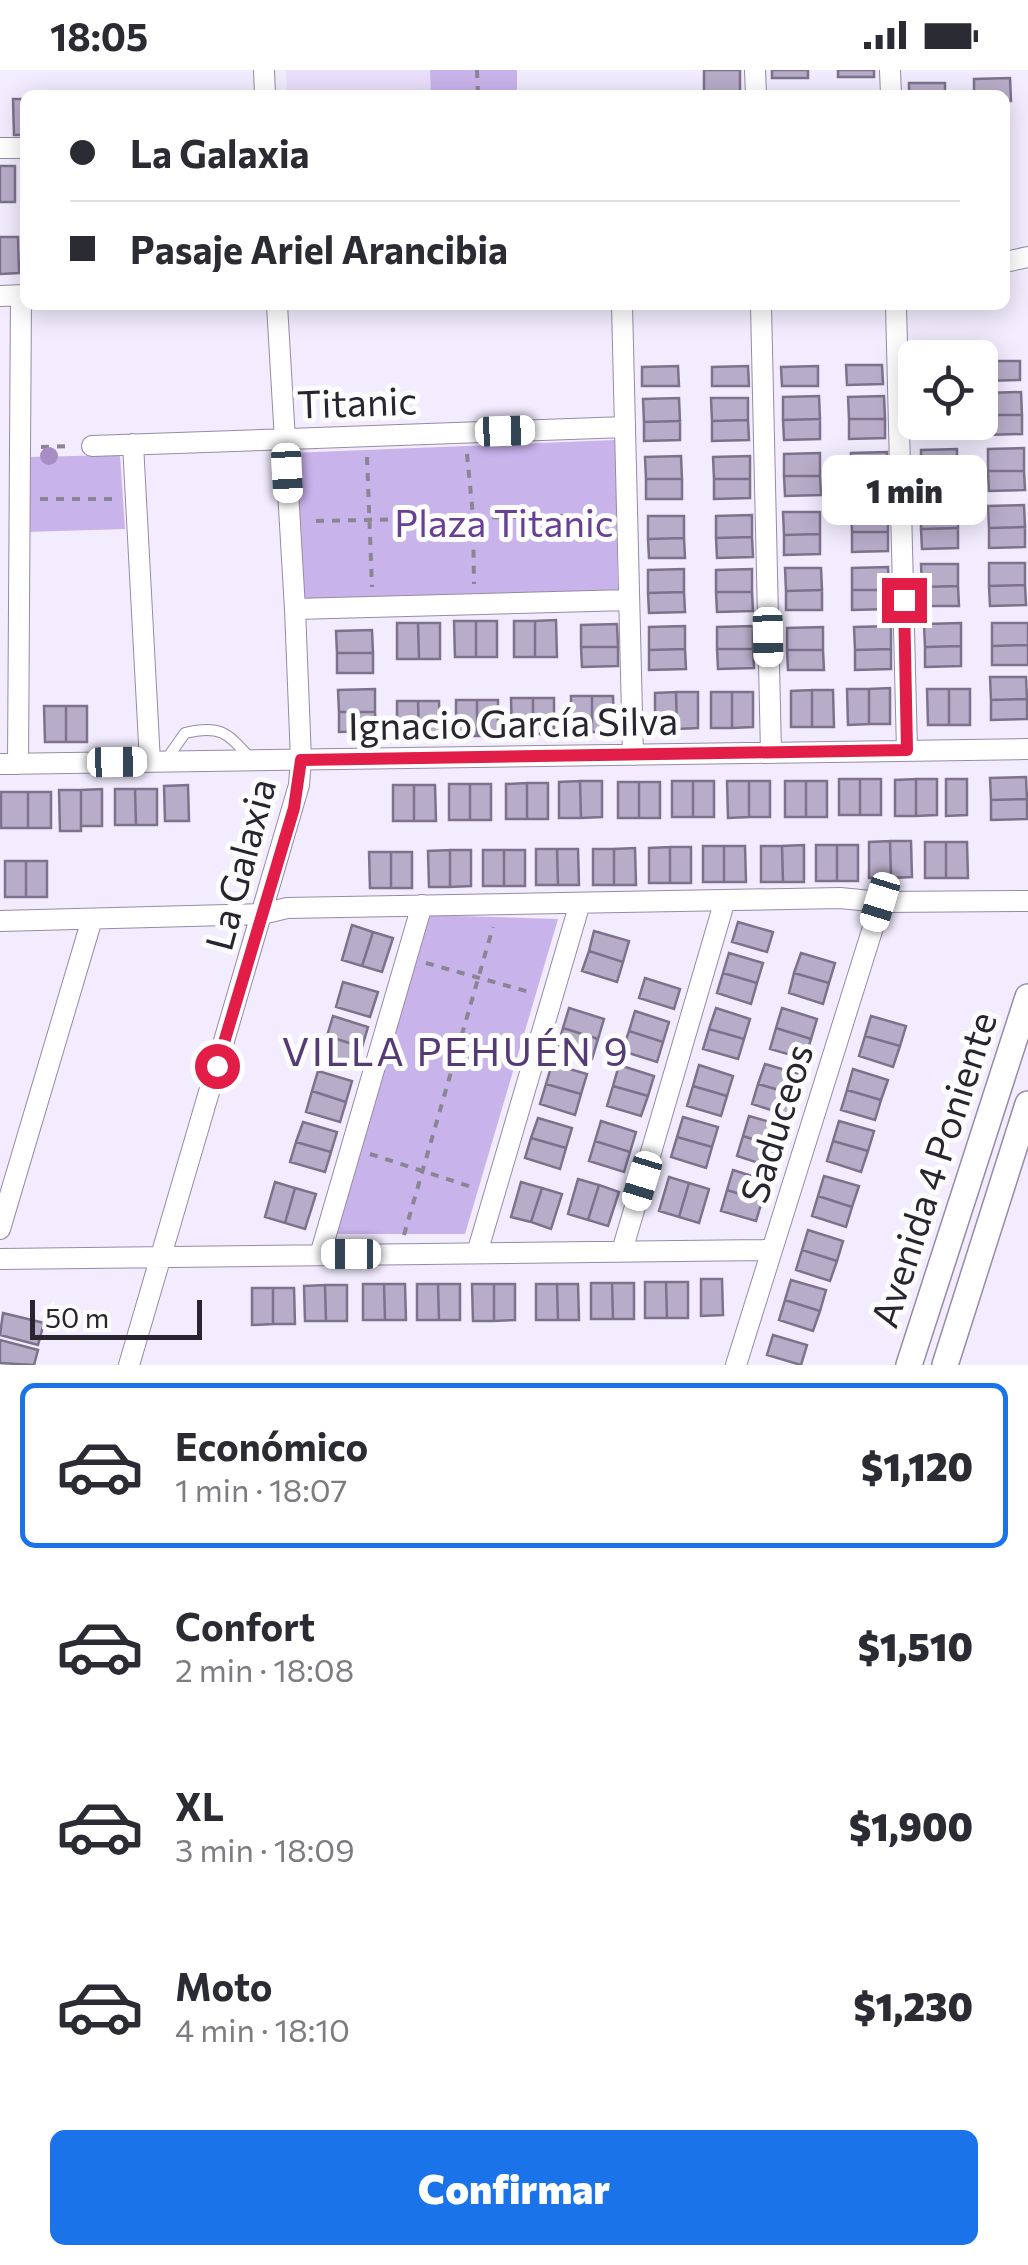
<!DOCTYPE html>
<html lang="es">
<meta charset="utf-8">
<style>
body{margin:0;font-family:Commissioner,sans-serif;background:#f7f7f7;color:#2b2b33;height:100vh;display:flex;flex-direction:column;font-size:38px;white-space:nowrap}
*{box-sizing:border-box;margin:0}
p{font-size:32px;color:#7c7c81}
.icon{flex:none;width:55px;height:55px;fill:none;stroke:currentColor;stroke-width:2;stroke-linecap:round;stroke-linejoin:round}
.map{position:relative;height:1295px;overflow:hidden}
.panel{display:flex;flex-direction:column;background:#fff;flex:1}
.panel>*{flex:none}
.guide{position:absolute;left:20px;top:20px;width:990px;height:220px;border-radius:15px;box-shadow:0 5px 25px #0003;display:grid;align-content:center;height:220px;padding:0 50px;background:#fff}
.controls{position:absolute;left:898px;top:270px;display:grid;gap:20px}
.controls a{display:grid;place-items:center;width:100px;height:100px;border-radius:15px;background:#fff;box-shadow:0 5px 25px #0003;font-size:50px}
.scale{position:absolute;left:30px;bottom:25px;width:172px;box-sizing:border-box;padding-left:10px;border:5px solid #292530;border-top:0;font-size:28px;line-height:35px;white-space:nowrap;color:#292530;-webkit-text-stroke:8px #fdfdfd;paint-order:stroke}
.end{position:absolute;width:45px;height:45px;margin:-22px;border:12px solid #e11d48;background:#fff;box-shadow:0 0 0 5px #fff}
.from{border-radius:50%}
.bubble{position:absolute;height:70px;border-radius:15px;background:#fff;box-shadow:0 5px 25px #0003;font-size:32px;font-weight:800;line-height:70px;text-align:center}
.car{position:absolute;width:30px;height:60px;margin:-30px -15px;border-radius:12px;box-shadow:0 0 8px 2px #0007;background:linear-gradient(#fff 24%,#345 0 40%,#fff 0 76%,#345 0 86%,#fff 0)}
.guide b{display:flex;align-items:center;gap:35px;height:95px;font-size:38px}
.guide b+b{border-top:2px solid #e1e1e2}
.guide i{width:25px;height:25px;background:#2b2b33}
ul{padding:18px 0 0;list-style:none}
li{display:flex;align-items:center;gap:30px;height:165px;margin:0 20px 15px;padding:0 30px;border:5px solid transparent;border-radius:15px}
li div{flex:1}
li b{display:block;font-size:38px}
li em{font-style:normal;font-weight:800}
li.current{border-color:#1a73e8}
li>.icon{width:90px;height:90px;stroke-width:1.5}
.cta{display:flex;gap:20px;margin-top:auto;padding:20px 50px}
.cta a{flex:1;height:115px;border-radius:15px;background:#1a73e8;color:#fff;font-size:40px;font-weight:800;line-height:115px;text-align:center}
.status{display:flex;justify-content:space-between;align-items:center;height:70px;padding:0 50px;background:#fff;direction:ltr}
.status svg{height:28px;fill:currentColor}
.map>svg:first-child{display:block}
.built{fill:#eadffc}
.green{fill:#c9b3eb}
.building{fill:#b8adc9;stroke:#7c728c;stroke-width:2.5}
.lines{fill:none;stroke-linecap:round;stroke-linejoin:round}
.service-casing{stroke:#968ba6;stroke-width:12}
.minor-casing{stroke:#968ba6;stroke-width:22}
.tertiary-casing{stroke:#968ba6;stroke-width:28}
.path{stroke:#8a8593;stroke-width:4;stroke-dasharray:8 8;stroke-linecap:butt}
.service{stroke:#fff;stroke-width:10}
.minor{stroke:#fff;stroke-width:20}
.tertiary{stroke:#fff;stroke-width:25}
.tree{fill:#a68dc4}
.route{stroke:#e11d48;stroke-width:12}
.labels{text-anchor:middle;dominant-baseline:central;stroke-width:10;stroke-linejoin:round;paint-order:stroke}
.street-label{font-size:38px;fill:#292530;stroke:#fdfdfd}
.park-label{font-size:38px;fill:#674095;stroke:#fdfdfd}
.neighbourhood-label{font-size:40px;letter-spacing:2.5px;fill:#553b76;stroke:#fdfdfd}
</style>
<div class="status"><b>18:05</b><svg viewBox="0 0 49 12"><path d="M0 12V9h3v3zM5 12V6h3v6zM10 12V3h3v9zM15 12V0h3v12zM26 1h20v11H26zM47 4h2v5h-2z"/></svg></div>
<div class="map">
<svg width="1028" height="1295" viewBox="0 0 1028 1295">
<rect width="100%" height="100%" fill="#f2ecfe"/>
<path class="built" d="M286,0H430L431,25H287Z"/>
<path class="green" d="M430,0H517V25H431Z
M615,370L618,526L301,530L290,383Z
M120,385L125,459L25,462L27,387Z
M425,845L558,849L465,1164H334Z"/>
<path class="building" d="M704,0H740V22L704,23Z
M772,0H808V8H772Z
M838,0H874V7H838Z
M1010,8L1011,31H1005V25H974V9Z
M909,13H945V25H909Z
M13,29H25V65H14Z
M0,96H15V132H0Z
M0,167H18L19,203L0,204Z
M983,291H1020V310L984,311Z
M846,295H882L883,314L847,315Z
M678,296L679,316H642V297Z
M748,296L749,316H712V297Z
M818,296V316H782L781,297Z
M1021,322L1022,345H985V323Z
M819,326L820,349L783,350V327Z
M884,326L885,349H849L848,327Z
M679,328L680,351L644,352L643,329Z
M711,328H748V350L712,351Z
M985,345H1022V364L986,365Z
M820,349V369L784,370L783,350Z
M849,349H885V368L849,369Z
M748,350L749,370L712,371V351Z
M680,351V370L644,371V352Z
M918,352H955V365L919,366Z
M1024,378V401H988V379Z
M957,379V402H921V380Z
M887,382V405H851V383Z
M820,383V406H784V384Z
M681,386L682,409H646L645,387Z
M750,386V409H714L713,387Z
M988,401H1024L1025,420L989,421Z
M921,402H957L958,421L921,422Z
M851,405H887L888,424L851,425Z
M784,406H820L821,425L785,426Z
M646,409H682V429H646Z
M714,409H750V428L714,429Z
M1024,435L1025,457L989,458L988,436Z
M921,436H957L958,458L921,459Z
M851,439H888V462H852Z
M783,442H820V464L784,465Z
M752,445V467L716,468V446Z
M648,446H684V468L648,469Z
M1025,457V477L989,478V458Z
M958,458V478L922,479L921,459Z
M852,462H888V481L852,482Z
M820,464V484L784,485V465Z
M752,467L753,487L717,488L716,468Z
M684,468L685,488H649L648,469Z
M989,493H1025V515L989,516Z
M921,494H958V516L922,517Z
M888,497L889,520H852V498Z
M785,498H821L822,520L786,521Z
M684,499V522L648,523V500Z
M752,499V522H716V500Z
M1025,515L1026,535L990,536L989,516Z
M958,516L959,536H922V517Z
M822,520V540H786V521Z
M852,520H889V539L852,540Z
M684,522L685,542L649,543L648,523Z
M716,522H752L753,541L717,542Z
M556,550L557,587H535V551Z
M454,551H476V587H455Z
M476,551H497V587H476Z
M514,551H535V587H514Z
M397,553H418L419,589H397Z
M418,553H440V589H419Z
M961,553V576L925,577L924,554Z
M992,553H1028V575L992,576Z
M617,554L618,577H581V555Z
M685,556V579L649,580V557Z
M753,556V579H717V557Z
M891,556V579L855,580L854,557Z
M823,557V580H787V558Z
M372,560L373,583H337L336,561Z
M1028,575V595H992V576Z
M961,576V596L925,597V577Z
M581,577H618V596L582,597Z
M685,579L686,599L649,600V580Z
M717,579H753L754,598L718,599Z
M891,579V599L855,600V580Z
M787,580H823L824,600H788Z
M337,583H373V603H337Z
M990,607H1026L1027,629L991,630Z
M890,618V654H869V619Z
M375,619V642H339L338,620Z
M847,619H869V654L848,655Z
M927,619H949V655H928Z
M949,619H970V655H949Z
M812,620V657H791V621Z
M812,620H833L834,657H812Z
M676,622L677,659H655V623Z
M676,622H698V658L677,659Z
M711,622H732V658H711Z
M732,622H753V657L732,658Z
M571,626H592V662H571Z
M592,626H613L614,662H592Z
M511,628H533V664H512Z
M533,628H554V664H533Z
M1027,629V649L991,650V630Z
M456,630H477V666H456Z
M477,630H498V666H477Z
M397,631H418L419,667H397Z
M418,631H439L440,667H419Z
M44,636H66V672H45Z
M66,636H87V672H66Z
M339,642H375L376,661L339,662Z
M1026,707L1027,729L991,730L990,708Z
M839,709H860V745H839Z
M860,709H881V745H860Z
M916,709H937V745L916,746Z
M916,709V746H895V710Z
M946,709H967V745L946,746Z
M580,711H602V747L581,748Z
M580,711L581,748H559V712Z
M672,711H693V747H672Z
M693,711H714V747H693Z
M727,711H749V747L728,748Z
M749,711H770V747H749Z
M785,711H806V747H785Z
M806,711H827V747H806Z
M618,712H639V748H618Z
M639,712H660V748H639Z
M527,713H548V749H527Z
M527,713V749H506V714Z
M449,714H470V750H449Z
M470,714H491V750H470Z
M188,715L189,751H165L164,716Z
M393,715H414V751H393Z
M414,715H435L436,751H414Z
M102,719V756H81V720Z
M115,719H135L136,755H115Z
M135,719H157V755H136Z
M59,720H81V761H60Z
M1,722H28V758H1Z
M28,722H51V758H28Z
M1027,729V749L991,750V730Z
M890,771H911L912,807L891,808Z
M890,771L891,808H869V772Z
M925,772H946V808H925Z
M946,772H967L968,808H946Z
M804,775V812H783L782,776Z
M816,775H837V811H816Z
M837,775H858V811H837Z
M703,776H724V812H703Z
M724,776H745L746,812H724Z
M761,776H782L783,812H761Z
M670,777H691V813H670Z
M670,777V813H649V778Z
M635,778L636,815H614V779Z
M536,779H557L558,815H536Z
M557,779H578L579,815H558Z
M593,779H614V815H593Z
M450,780H471V816L450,817Z
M450,780V817H429L428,781Z
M483,780H504V816H483Z
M504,780H525V816H504Z
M369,782H391V818H370Z
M391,782H412V818H391Z
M5,791H26V827H5Z
M26,791H47V827H26Z
M738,852L773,862L767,882L732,872Z
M352,855L373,862L362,896L342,890Z
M594,861L629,871L623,892L589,881Z
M373,862L393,868L382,902L362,896Z
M589,881L623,892L617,912L582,901Z
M729,883L763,893L757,913L723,903Z
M801,883L835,893L829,913L794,903Z
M723,903L757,913L751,934L717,923Z
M794,903L829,913L823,934L789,923Z
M645,908L680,919L674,939L639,928Z
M343,912L378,922L370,947L336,937Z
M569,938L604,949L598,969L563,958Z
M716,938L750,949L744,969L709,959Z
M782,938L817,949L811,969L776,958Z
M635,941L669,952L663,972L629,961Z
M333,946L368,957L362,977L327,966Z
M871,946L906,956L900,976L865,966Z
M563,958L598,969L592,989L557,979Z
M776,958L811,969L805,989L770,979Z
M709,959L744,969L738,989L703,979Z
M629,961L663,972L657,992L622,981Z
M327,966L362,977L356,997L321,987Z
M865,966L900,976L893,997L859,986Z
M552,994L587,1004L581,1024L546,1014Z
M765,994L799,1004L793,1024L758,1014Z
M619,995L654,1006L648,1026L613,1016Z
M699,995L733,1006L727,1026L693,1016Z
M853,999L888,1010L881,1030L847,1020Z
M318,1001L352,1011L346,1032L312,1021Z
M546,1014L581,1024L575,1045L540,1034Z
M758,1014L793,1024L787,1045L752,1034Z
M613,1016L648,1026L641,1046L607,1036Z
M693,1016L727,1026L721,1046L687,1036Z
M847,1020L881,1030L875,1050L841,1040Z
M312,1021L346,1032L340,1052L306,1042Z
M749,1046L784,1056L778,1077L743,1066Z
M683,1047L718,1057L712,1077L677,1067Z
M538,1048L572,1058L566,1078L531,1068Z
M601,1051L636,1062L630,1082L595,1071Z
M839,1051L874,1061L868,1081L833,1071Z
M303,1052L337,1062L331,1082L296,1072Z
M743,1066L778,1077L771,1097L737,1086Z
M677,1067L712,1077L706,1098L671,1087Z
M531,1068L566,1078L560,1099L525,1088Z
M595,1071L630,1082L624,1102L589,1091Z
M833,1071L868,1081L861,1102L827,1091Z
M296,1072L331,1082L325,1102L290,1092Z
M733,1100L768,1111L762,1131L727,1120Z
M824,1106L859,1116L852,1137L818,1126Z
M669,1107L689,1113L679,1147L659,1141Z
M578,1109L599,1115L588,1150L568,1144Z
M275,1112L295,1118L285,1153L265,1147Z
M521,1112L542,1118L531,1152L511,1147Z
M689,1113L709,1119L699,1153L679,1147Z
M599,1115L619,1122L608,1156L588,1150Z
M295,1118L316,1124L305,1159L285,1153Z
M542,1118L562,1124L551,1159L531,1152Z
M727,1120L762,1131L756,1151L721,1141Z
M818,1126L852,1137L846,1157L812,1146Z
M808,1160L843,1171L837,1191L802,1180Z
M802,1180L837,1191L830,1211L796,1200Z
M701,1209H722L723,1245L701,1246Z
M791,1210L826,1220L820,1241L785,1230Z
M645,1212H666L667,1248H645Z
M666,1212H688V1248H667Z
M591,1213H612L613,1249H591Z
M612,1213H634V1249H613Z
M363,1214H384L385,1250H363Z
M384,1214H405L406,1250H385Z
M417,1214H438L439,1250H417Z
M438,1214H460V1250H439Z
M472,1214H494V1251H473Z
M494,1214H515V1250L494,1251Z
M536,1214H557L558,1250H536Z
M557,1214H578L579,1250H558Z
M325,1215L326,1251H305L304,1216Z
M325,1215H347V1251H326Z
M252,1218H273V1254L252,1255Z
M273,1218H294L295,1254H273Z
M785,1230L820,1241L813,1261L779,1250Z
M3,1243L44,1253L38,1275L0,1265Z
M773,1265L807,1275L801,1295L767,1285Z
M0,1270L38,1280L34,1295L0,1293Z"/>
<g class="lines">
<defs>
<path id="service" d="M166,690L185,663C222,654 228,664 252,690"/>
<path id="minor" d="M264,0L265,25
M755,0L756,25
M890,0L891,25
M0,78H25
M1005,192L1028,187
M0,226L25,225
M622,235L633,685
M761,235L771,683
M896,235L907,681
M133,374L150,692
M92,376L625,357
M295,539L629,530
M0,694L1028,679
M18,694L21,225
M0,851L262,844L287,838L840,828L881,832L1028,831
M0,1159L92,849
M622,1181L725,830
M477,1183L580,833
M320,1185L422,835
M0,1189L772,1180
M129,1295L299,715L301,690L295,539L277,235
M736,1295L881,832"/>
<path id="tertiary" d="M909,1295L1028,927
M945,1295L1028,1034"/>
</defs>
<use href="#service" class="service-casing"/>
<use href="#minor" class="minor-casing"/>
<use href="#tertiary" class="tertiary-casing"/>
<path class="path" d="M477,0L478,25
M41,377L72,376
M467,384L473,446L474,514
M367,387L372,517
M40,429H116
M316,451L607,445
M426,893L533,923
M370,1084L475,1118
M404,1165L493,857"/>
<use href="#service" class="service"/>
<use href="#minor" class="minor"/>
<use href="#tertiary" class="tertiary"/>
</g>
<circle class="tree" cx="49" cy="386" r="9"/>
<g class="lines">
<path class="route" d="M217,996L294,738L301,690L907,680L904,530"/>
</g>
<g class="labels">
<g class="street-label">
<text transform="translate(357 331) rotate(-2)">Titanic</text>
<text transform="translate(513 652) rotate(-1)">Ignacio García Silva</text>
<text transform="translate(239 794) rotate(-75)">La Galaxia</text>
<text transform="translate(775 1053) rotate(-73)">Saduceos</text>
<text transform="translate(932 1099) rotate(-72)">Avenida 4 Poniente</text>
</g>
<g class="park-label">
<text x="504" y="451">Plaza Titanic</text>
</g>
<g class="neighbourhood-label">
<text x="456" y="979">VILLA PEHUÉN 9</text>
</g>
</g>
</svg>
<div class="controls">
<a><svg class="icon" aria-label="locate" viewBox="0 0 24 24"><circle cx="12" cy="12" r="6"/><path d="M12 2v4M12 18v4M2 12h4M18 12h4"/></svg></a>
</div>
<div class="scale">50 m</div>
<i class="end from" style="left:217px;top:996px"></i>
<i class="end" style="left:904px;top:530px"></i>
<div class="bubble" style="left:822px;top:385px;width:165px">1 min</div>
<i class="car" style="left:505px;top:361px;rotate:88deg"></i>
<i class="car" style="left:287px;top:403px;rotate:177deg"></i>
<i class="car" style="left:768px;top:567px;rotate:179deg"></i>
<i class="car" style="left:117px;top:692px;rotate:89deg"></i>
<i class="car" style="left:880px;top:832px;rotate:197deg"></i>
<i class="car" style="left:642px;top:1111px;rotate:197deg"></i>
<i class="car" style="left:351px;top:1184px;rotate:270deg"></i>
<div class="guide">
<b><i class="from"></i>La Galaxia</b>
<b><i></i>Pasaje Ariel Arancibia</b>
</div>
</div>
<section class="panel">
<ul>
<li class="current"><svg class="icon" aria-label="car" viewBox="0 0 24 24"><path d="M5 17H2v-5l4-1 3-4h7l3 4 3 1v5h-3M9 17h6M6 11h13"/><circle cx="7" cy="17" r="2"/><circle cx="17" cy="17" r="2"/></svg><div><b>Económico</b><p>1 min · 18:07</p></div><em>$1,120</em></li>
<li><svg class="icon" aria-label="car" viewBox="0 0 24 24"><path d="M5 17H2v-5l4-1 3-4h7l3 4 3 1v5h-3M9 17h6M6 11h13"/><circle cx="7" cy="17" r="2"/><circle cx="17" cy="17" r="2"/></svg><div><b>Confort</b><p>2 min · 18:08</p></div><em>$1,510</em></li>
<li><svg class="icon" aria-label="car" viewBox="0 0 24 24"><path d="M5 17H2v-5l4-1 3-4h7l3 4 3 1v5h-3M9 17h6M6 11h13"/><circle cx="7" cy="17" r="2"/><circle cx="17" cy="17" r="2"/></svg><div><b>XL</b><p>3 min · 18:09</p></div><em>$1,900</em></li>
<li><svg class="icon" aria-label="car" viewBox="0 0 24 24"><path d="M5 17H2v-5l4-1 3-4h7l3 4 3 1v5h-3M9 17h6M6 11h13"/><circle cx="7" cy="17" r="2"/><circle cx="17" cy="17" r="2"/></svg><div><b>Moto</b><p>4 min · 18:10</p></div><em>$1,230</em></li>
</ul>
<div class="cta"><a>Confirmar</a></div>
</section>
